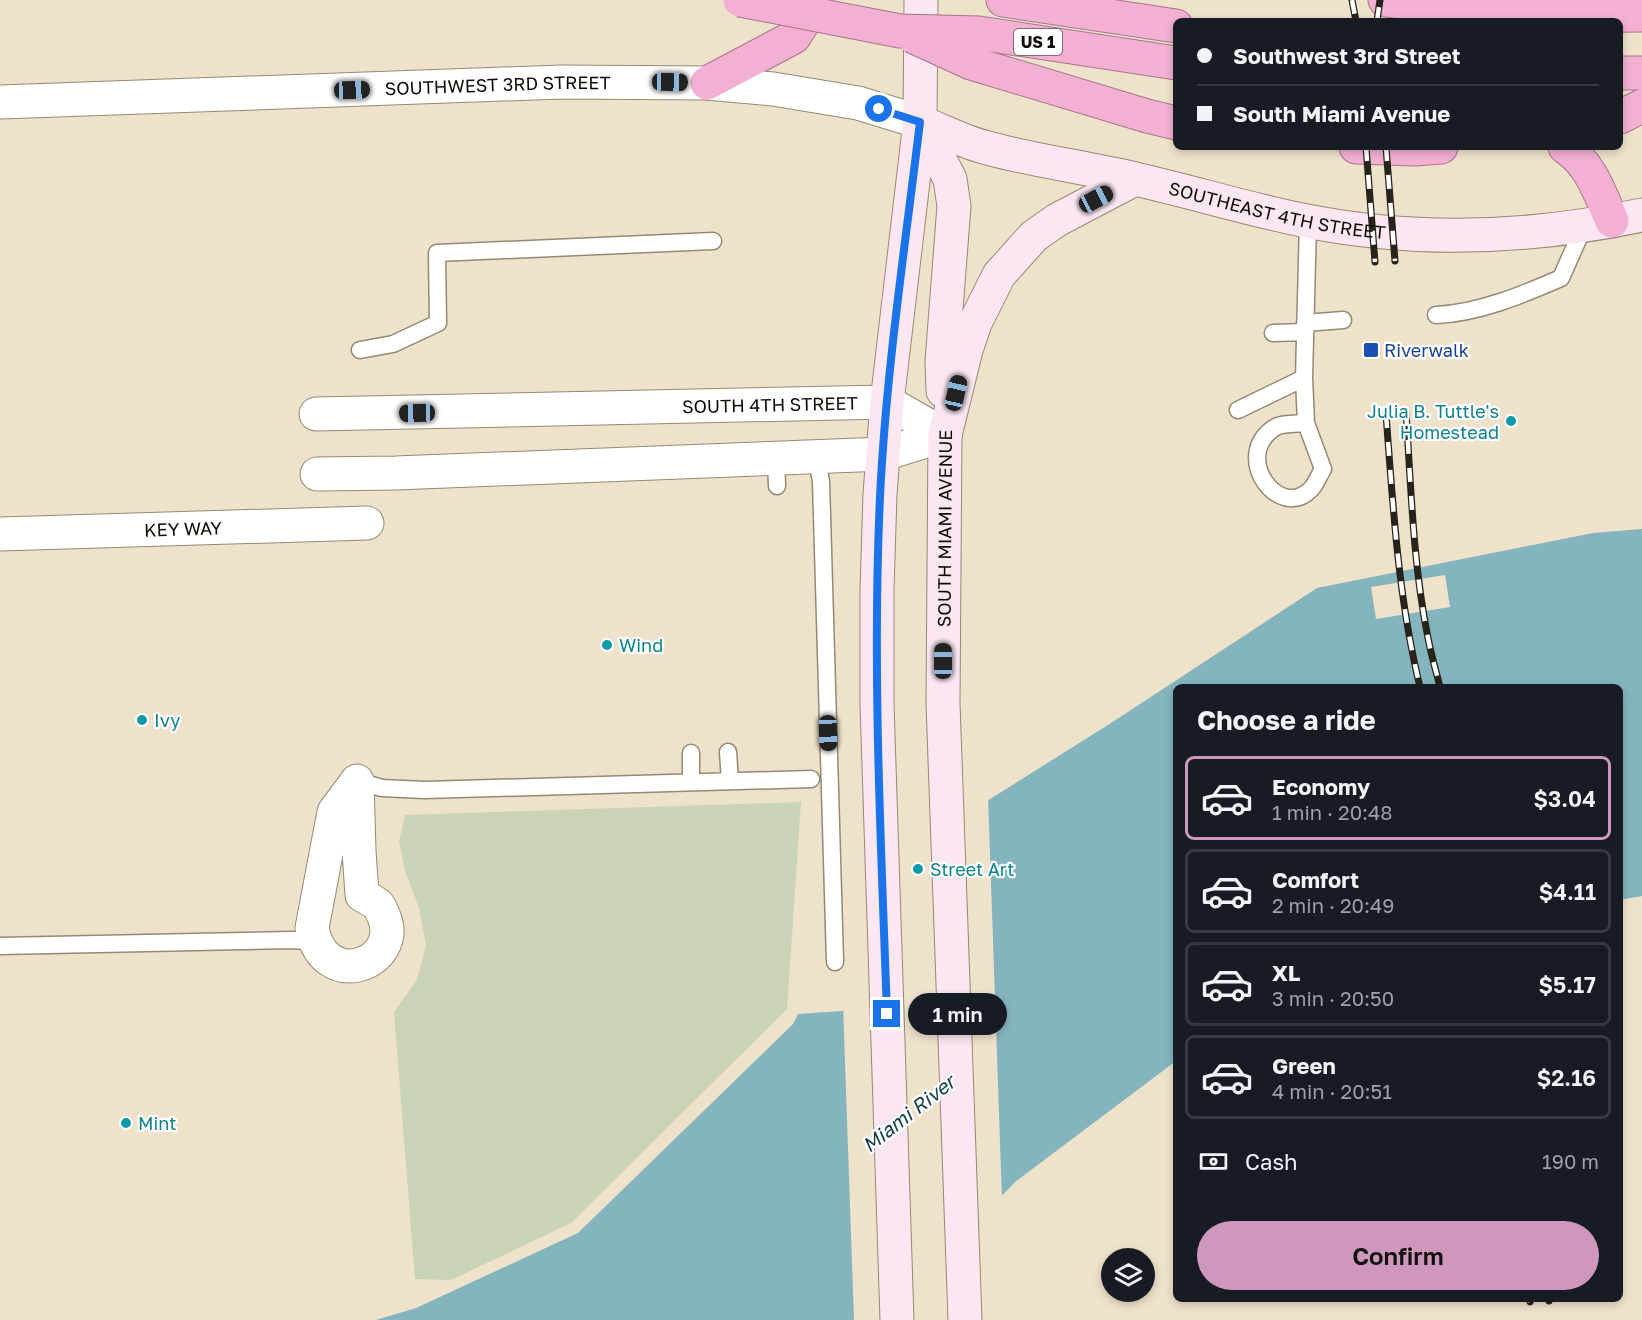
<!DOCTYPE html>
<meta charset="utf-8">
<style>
body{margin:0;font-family:"Golos Text",sans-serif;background:#20242c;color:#f1f3f6;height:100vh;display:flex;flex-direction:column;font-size:22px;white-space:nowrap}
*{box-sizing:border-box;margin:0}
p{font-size:20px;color:#9ea1a6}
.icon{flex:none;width:33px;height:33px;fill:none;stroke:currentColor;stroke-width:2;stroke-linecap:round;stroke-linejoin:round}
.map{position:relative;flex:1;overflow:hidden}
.details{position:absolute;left:1173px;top:684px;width:450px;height:618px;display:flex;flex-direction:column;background:#171b24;border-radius:9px;box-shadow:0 3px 9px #0003}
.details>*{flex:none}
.hud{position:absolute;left:1173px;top:18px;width:450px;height:132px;border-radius:9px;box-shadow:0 3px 9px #0003;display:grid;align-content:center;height:132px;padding:0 24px;background:#171b24}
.fabs{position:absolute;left:1101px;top:1248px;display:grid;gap:12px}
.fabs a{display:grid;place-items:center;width:54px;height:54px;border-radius:50%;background:#171b24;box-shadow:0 3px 9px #0003;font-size:30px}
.end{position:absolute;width:27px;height:27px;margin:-14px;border:8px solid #1a73e8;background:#fff;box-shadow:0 0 0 3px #fff}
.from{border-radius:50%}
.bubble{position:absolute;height:42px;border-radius:21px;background:#171b24;box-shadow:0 3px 9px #0003;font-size:20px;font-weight:600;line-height:42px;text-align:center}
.car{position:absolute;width:18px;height:36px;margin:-18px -9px;border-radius:8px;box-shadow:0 0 4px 2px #0007;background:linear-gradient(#222 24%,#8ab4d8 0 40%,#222 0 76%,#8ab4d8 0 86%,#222 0)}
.hud b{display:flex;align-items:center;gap:21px;height:57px;font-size:22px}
.hud b+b{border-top:2px solid #363941}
.hud i{width:15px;height:15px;background:#f1f3f6}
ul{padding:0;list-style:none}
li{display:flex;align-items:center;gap:18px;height:84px;margin:0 12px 9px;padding:0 12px;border:3px solid #363941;border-radius:9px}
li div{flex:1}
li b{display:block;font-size:22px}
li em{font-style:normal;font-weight:600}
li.current{border-color:#d097bd}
li>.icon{width:54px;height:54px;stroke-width:1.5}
h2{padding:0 24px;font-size:27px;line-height:72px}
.pay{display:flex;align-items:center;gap:15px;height:66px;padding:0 24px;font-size:22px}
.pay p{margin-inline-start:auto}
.cta{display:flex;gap:12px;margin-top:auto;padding:12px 24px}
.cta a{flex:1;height:69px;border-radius:36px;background:#d097bd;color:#111;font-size:24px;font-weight:600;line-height:69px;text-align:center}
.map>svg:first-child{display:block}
.green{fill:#c9d3b6}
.water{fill:#84b5bf}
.pier{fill:#efe2cb}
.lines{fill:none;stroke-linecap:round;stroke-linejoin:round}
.service-casing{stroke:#958973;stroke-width:19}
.minor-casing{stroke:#958973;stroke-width:35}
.tertiary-casing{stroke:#958973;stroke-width:35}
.secondary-casing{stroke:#958973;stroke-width:35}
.motorway-casing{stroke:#a3768b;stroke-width:35}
.service{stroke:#fff;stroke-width:16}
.minor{stroke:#fff;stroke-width:33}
.tertiary{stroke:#fff;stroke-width:33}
.secondary{stroke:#fbe7f2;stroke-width:33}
.motorway{stroke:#f3b0d3;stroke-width:33}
.rail-casing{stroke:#27221a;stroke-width:7}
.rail{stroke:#fff;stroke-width:4.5;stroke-dasharray:14;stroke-linecap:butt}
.motorway-bridge-casing{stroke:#a3768b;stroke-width:35;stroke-linecap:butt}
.motorway-bridge{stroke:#f3b0d3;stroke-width:33}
.route{stroke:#1a73e8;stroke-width:8}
.transit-dot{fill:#1a4fb4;stroke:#fff;stroke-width:2}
.culture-dot{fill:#0f9aa8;stroke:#fff;stroke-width:2}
.labels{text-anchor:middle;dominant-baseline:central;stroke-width:4.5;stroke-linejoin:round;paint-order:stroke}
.shield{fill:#fff;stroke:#57544f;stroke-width:1.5}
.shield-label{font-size:16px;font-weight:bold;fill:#0f0b04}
.street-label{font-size:18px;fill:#0f0b04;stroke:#fff}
.transit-label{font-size:18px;fill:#164399;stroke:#fff;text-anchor:start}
.culture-label{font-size:18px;fill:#0d838f;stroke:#fff;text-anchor:start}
.water-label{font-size:20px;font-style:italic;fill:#14424a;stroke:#fff}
</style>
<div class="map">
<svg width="1642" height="1320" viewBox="0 0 1642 1320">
<rect width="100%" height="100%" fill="#efe2cb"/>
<path class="green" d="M801,802L787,1009L571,1223L451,1280L415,1279L394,1012L417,980L426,945L419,908L405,871L399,841L405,815Z"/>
<path class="water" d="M1642,529V896L1620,900V687H1176V1061L1015,1182L932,1269L889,1320H376L416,1308L578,1233L793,1024L798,1014L842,1011L918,906L979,806L1111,723L1317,588L1593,533Z"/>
<path class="pier" d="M1445,575L1450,607L1376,619L1371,587Z
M988,797L1002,1200L934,1271L893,1320H854L843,1004L915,904L976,804Z"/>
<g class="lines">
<defs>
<path id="service" d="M1436,315C1479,313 1522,295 1561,278L1584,226
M1305,323L1343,320
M1273,333L1305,332
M360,350L393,344L438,323L437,253L713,241
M1238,410L1304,378
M1306,423C1297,424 1281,423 1274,428C1231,457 1280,522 1311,489C1316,484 1319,475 1323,469L1306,423L1304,378L1308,221
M816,456L821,481L835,962
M776,457L777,486
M728,752L730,781
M691,753V782
M357,781L382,788L425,790L811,779
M0,946L293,940L315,942"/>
<g id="minor">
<path id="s1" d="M316,414L887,402L945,435"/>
<path d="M317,474L396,473L884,454L945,435"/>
<path id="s2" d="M0,534L367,523"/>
<path d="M357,781L359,851L362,895C367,898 373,901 378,905C381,908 382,913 384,917C403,963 324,994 312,928L334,812Z"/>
</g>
<g id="tertiary">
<path id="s3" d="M0,102L561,82L707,83L773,89L858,103L920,122"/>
</g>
<g id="secondary">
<path id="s4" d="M920,122C941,130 962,141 984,147C1033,161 1085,167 1135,179C1193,192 1250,210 1307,221C1418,243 1533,238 1642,215"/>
<path d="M920,122L950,179L954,206L942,361L943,391"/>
<path d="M897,1320L877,704V590L880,494L887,402L920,122L921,0"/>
<path id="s5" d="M965,1320L943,703L945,435L966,350L975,323L999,275L1034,236L1057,220L1135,179"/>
</g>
<path id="motorway" d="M1003,0L1176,26
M1385,0C1470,12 1555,16 1642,15
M1620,73H1642
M707,83L794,37L806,18L811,0
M1147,116L1176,123
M1620,117L1642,106
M1356,147L1415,149L1441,147
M1565,147C1591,164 1600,194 1612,221"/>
</defs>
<use href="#service" class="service-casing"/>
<use href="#minor" class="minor-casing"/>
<use href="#tertiary" class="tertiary-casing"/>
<use href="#secondary" class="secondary-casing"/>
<use href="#motorway" class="motorway-casing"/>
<use href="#service" class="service"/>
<use href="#minor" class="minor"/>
<use href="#tertiary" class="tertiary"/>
<use href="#secondary" class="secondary"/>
<use href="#motorway" class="motorway"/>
<defs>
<path id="rail" d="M1352,0L1356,21
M1377,21L1380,0
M1366,147L1375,262
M1386,147L1395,261
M1406,412C1411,487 1413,564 1428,638C1431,654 1436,671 1440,687
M1386,414C1393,506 1398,597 1420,687
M1529,1299L1530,1302
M1549,1299V1301"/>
</defs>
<use href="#rail" class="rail-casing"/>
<use href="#rail" class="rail"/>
<defs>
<path id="motorway-bridge" d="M740,0L900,31L979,33L1176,63
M912,36L971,63L1147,116"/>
</defs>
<use href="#motorway-bridge" class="motorway-bridge-casing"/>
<use href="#motorway-bridge" class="motorway-bridge"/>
</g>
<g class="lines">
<path class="route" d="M879,109L920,122C905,247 886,372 880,497C872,669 881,842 887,1014"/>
</g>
<rect class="transit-dot" x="1363" y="342" width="16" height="16" rx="3"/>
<g class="culture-dot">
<circle cx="1511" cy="421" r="6"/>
<circle cx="607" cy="645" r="6"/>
<circle cx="142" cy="720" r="6"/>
<circle cx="918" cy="869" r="6"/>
<circle cx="126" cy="1123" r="6"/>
</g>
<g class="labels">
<rect class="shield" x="1014" y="29" width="48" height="26" rx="4.5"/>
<g class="shield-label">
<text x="1038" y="42">US 1</text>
</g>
<g class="street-label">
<text stroke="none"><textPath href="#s3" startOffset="498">SOUTHWEST 3RD STREET</textPath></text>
<text stroke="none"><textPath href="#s4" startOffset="369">SOUTHEAST 4TH STREET</textPath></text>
<text stroke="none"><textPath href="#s1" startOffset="454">SOUTH 4TH STREET</textPath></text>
<text stroke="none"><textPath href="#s2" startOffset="183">KEY WAY</textPath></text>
<text stroke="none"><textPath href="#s5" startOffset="792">SOUTH MIAMI AVENUE</textPath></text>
</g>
<g class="transit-label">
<text x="1384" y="350">Riverwalk</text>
</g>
<g class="culture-label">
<text x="1499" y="411" text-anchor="end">Julia B. Tuttle's<tspan x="1499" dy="21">Homestead</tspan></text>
<text x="619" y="645">Wind</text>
<text x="154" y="720">Ivy</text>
<text x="930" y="869">Street Art</text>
<text x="138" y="1123">Mint</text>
</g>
<g class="water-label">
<text transform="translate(908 1113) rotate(-38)">Miami River</text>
</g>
</g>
</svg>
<div class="fabs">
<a><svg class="icon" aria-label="layers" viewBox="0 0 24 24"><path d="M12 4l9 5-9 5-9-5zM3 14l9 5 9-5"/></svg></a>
</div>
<i class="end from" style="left:879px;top:109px"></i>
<i class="end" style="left:887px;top:1014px"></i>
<div class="bubble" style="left:908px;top:993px;width:99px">1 min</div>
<i class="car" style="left:670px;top:82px;rotate:91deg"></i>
<i class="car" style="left:352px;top:90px;rotate:88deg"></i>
<i class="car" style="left:1096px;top:199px;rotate:62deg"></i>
<i class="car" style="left:956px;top:393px;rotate:13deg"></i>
<i class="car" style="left:417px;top:413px;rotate:269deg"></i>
<i class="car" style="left:943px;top:661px;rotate:0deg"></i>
<i class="car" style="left:828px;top:733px;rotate:178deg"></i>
<div class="hud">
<b><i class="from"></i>Southwest 3rd Street</b>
<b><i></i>South Miami Avenue</b>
</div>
<section class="details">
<h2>Choose a ride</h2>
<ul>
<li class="current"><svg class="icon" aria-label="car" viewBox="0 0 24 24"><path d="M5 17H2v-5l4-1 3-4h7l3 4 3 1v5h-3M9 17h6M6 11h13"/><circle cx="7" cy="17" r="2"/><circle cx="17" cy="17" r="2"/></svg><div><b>Economy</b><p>1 min · 20:48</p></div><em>$3.04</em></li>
<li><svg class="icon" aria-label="car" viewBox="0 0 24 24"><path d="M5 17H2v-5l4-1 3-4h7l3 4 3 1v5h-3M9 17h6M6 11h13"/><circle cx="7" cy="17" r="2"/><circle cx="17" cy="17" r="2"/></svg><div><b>Comfort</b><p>2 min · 20:49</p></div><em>$4.11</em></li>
<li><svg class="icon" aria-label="car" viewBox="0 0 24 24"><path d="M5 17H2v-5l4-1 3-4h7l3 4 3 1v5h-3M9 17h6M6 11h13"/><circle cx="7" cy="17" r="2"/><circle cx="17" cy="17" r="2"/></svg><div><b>XL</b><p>3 min · 20:50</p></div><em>$5.17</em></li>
<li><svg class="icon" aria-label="car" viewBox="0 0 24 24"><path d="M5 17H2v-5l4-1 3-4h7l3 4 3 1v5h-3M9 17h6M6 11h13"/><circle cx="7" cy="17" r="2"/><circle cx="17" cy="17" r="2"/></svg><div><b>Green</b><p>4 min · 20:51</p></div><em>$2.16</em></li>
</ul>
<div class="pay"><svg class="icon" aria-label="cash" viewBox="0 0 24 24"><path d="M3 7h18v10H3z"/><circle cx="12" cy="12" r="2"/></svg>Cash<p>190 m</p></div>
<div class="cta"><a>Confirm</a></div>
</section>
</div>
